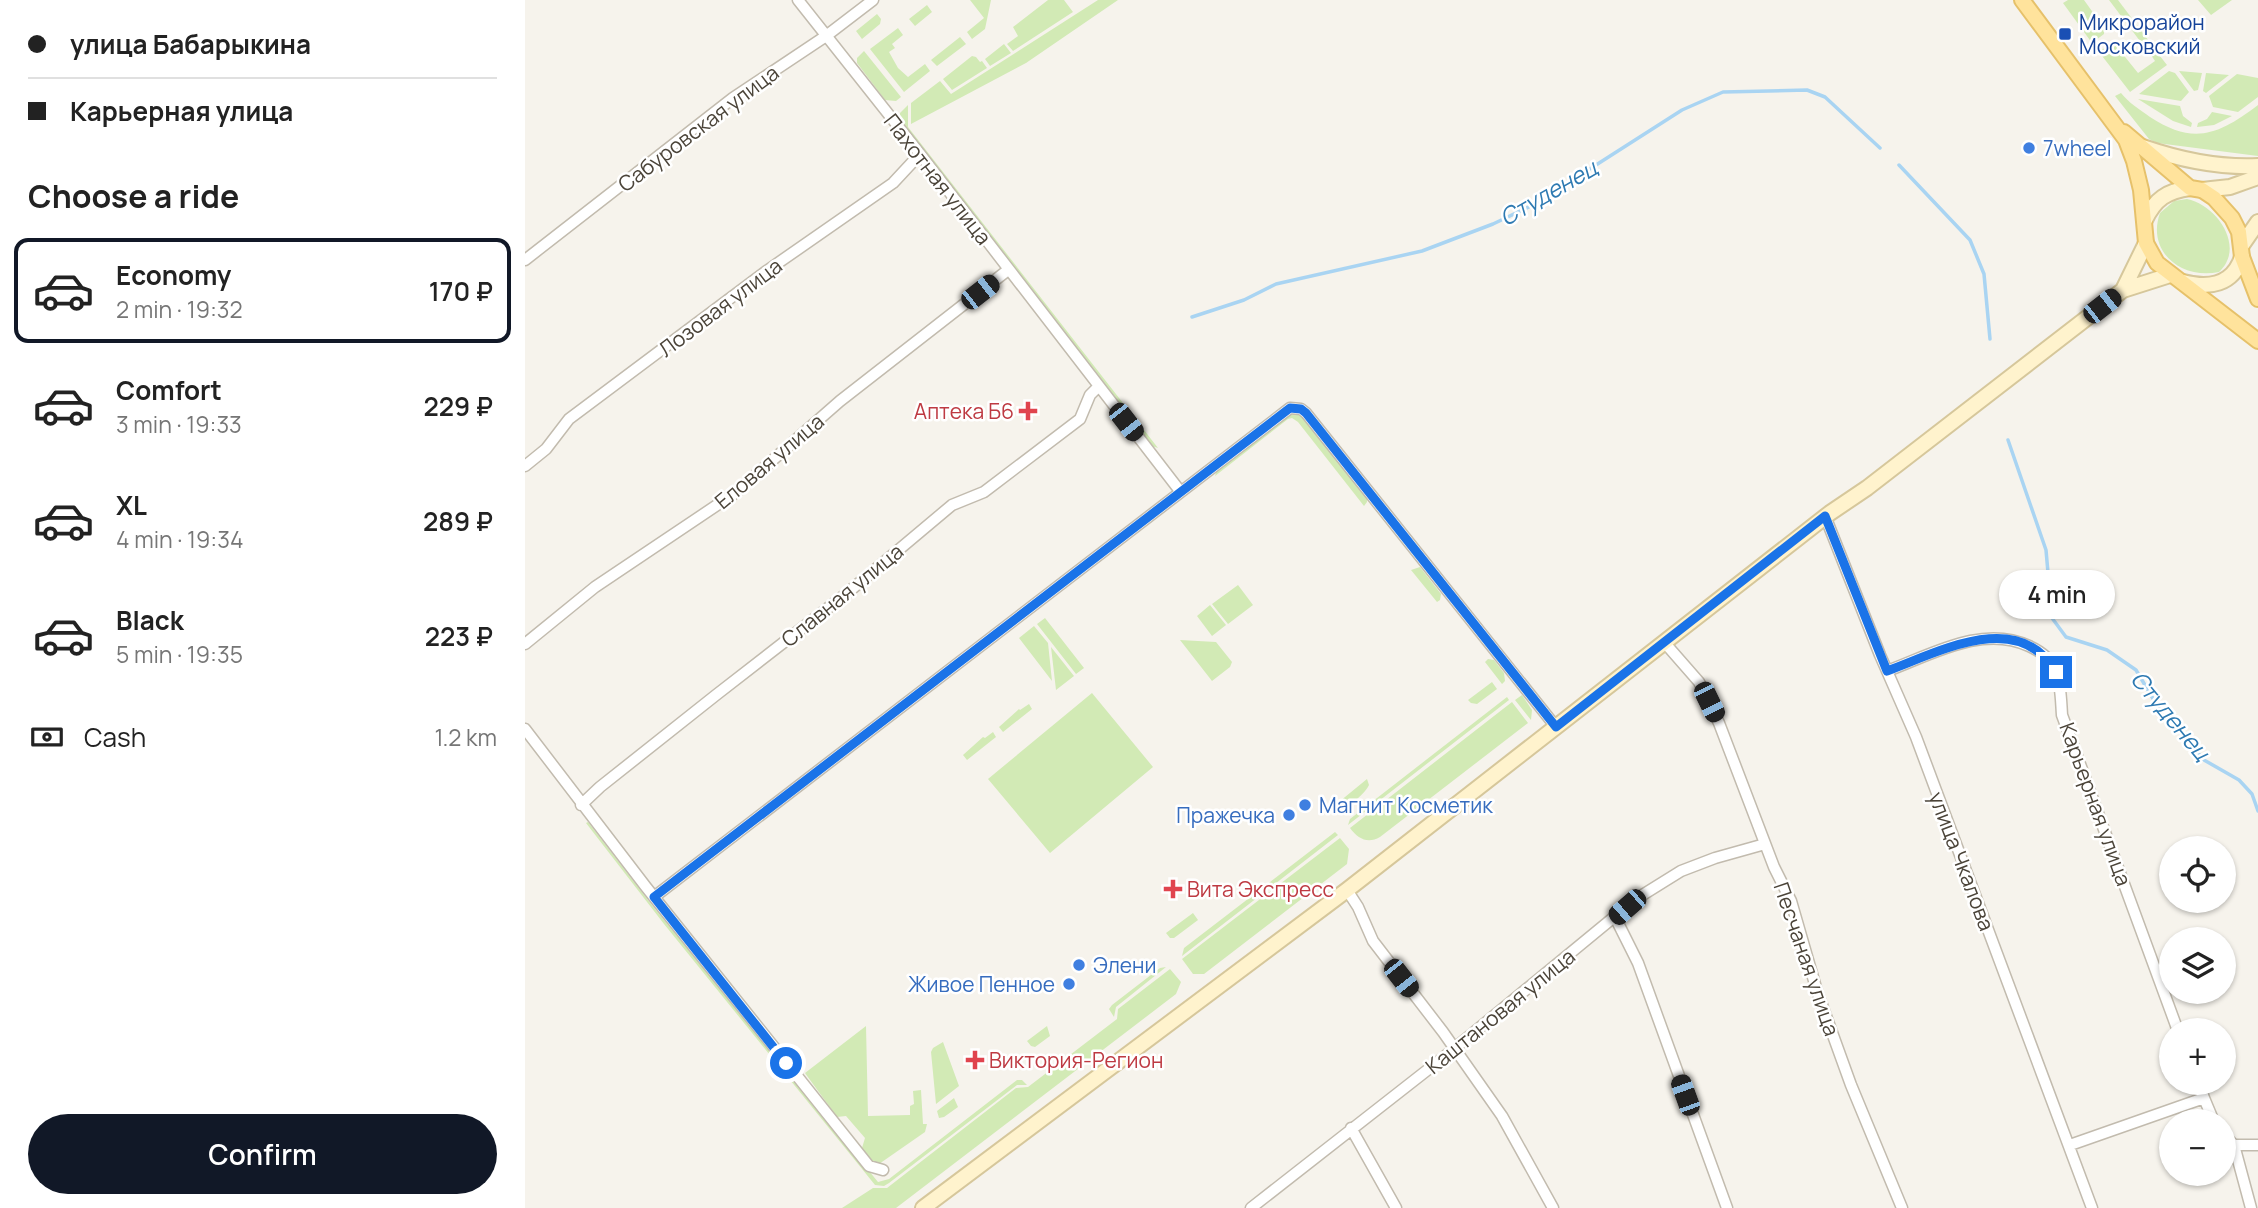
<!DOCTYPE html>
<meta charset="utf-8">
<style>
body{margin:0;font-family:Manrope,sans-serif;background:#f2f2f2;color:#222;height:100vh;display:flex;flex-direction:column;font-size:26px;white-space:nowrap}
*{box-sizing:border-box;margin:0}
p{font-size:23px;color:#767676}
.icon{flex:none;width:38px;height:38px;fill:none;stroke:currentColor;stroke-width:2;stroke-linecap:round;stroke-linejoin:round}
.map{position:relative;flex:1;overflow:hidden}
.details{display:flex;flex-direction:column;background:#fff;width:525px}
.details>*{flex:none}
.hud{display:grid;align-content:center;height:154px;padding:0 28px;background:#fff}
.tools{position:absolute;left:1634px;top:836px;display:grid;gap:14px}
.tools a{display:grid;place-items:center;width:77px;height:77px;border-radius:50%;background:#fff;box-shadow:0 2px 5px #0004;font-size:35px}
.end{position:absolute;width:32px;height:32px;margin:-16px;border:9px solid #1a73e8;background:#fff;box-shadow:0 0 0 4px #fff}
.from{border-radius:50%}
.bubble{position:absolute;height:49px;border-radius:24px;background:#fff;box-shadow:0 2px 5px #0004;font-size:23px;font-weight:600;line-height:49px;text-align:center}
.car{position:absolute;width:21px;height:42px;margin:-21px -10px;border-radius:9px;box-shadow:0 0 5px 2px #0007;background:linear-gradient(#222 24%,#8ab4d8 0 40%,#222 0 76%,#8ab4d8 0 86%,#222 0)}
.hud b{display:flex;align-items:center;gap:24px;height:66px;font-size:26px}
.hud b+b{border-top:2px solid #e0e0e0}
.hud i{width:18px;height:18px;background:#222}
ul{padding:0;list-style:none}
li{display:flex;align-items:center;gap:21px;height:105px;margin:0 14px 10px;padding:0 14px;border:4px solid transparent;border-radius:14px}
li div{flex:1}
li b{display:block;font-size:26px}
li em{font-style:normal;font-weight:600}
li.on{border-color:#111827}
li>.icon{width:63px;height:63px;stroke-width:1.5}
h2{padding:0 28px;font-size:32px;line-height:84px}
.pay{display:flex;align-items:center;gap:18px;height:77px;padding:0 28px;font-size:26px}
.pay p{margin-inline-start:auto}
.primary-button{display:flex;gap:14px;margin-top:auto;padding:14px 28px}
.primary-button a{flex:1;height:80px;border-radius:42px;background:#111827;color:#fff;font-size:28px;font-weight:600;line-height:80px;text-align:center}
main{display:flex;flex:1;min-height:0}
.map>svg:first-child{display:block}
.green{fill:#d2eab5}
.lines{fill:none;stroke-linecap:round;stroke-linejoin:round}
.stream{stroke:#a9d4f2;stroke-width:3.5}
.street-casing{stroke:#c2bbae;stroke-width:13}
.secondary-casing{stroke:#d6c79b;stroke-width:18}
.primary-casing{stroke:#e6c16a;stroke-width:18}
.street{stroke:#fff;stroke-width:10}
.secondary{stroke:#fff3cd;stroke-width:14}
.primary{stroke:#ffe39c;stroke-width:14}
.route{stroke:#1a73e8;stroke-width:9}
.transit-dot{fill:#1a4fb4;stroke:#fff;stroke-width:2.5}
.shop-dot{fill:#3f7fe0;stroke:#fff;stroke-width:2.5}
.health-dot{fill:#e0444e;stroke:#fff;stroke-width:2.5}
.labels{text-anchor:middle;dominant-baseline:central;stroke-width:5;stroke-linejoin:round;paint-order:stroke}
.transit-label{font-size:21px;fill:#164399;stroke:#fff;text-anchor:start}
.street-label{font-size:21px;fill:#4b4439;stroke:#fff}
.shop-label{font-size:21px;fill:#366cbe;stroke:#fff;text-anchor:start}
.health-label{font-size:21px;fill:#be3a42;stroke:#fff;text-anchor:start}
.water-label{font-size:23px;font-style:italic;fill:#2e7ab2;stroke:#fff}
</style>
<main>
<section class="details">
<div class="hud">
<b><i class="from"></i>улица Бабарыкина</b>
<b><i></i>Карьерная улица</b>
</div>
<h2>Choose a ride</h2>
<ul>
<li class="on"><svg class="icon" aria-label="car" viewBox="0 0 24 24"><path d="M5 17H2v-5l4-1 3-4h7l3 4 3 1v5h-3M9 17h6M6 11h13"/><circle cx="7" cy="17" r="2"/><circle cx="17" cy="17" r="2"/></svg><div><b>Economy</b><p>2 min · 19:32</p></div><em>170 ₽</em></li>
<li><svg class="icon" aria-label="car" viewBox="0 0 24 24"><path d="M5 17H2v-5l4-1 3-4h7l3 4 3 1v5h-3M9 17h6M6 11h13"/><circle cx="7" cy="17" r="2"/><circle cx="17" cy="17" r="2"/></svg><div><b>Comfort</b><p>3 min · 19:33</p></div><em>229 ₽</em></li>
<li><svg class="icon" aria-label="car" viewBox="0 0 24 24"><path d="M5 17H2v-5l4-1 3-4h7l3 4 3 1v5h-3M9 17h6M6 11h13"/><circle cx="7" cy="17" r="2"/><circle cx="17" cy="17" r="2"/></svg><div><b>XL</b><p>4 min · 19:34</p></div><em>289 ₽</em></li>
<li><svg class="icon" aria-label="car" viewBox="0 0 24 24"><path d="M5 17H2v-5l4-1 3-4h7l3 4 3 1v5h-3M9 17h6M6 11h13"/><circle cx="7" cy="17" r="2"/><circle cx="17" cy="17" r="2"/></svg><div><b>Black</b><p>5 min · 19:35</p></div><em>223 ₽</em></li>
</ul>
<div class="pay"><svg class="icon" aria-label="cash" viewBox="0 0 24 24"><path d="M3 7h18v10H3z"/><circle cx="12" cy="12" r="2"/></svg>Cash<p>1.2 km</p></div>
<div class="primary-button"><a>Confirm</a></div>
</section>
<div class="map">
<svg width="1733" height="1208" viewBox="0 0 1733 1208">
<rect width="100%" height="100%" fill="#f6f3ec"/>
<path class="green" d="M445,0H466L460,29L447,39L442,32L459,18Z
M523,0H539L548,12L488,51L482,44L493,36L488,27Z
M573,0H593L501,63L386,124V103L415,81L426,94Z
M1543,0H1559L1579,28V34L1567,43L1538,3Z
M1584,0H1593L1630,49L1624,53Z
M1673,0H1707L1686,15Z
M402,5L407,12L390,26L384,19Z
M352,14L356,19L355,24L337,39L331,31Z
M373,28L378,35L367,44L370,48L364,52L373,68L383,77L400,64L405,71L379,92L345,49Z
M435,37L441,44L412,66L406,60Z
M1588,42L1613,73L1630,61L1626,55L1631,51L1642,65L1605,92L1574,52Z
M479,44L486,53L465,66L460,59Z
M339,51L376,97L371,101L360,100L332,63V58Z
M447,56L451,57L455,62L457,61L462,68L427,90L418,79Z
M1644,71L1650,73L1664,92L1656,101L1614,94Z
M1654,71L1677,73L1673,90L1669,91Z
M1681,73L1704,75L1681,93L1678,91Z
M1712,74L1733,78V97L1713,112L1688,107L1684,96Z
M1596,93C1604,103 1614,109 1625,117C1669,146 1695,134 1733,105V156L1632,143L1624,139L1590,96Z
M1613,99L1655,106L1658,116L1667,123L1666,127L1648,121Z
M383,105V127L633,448L627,446L375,120V113Z
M1687,112L1707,116L1689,125L1672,127L1673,123L1682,119Z
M1662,199C1692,205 1721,247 1694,272C1657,280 1621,252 1635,213L1649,201Z
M769,412L777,415L842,496V502L839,506L773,422L767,418L763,419L690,476L692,470Z
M895,567L916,594L915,600L912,602L886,570Z
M713,585L728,605L703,624L687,604Z
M685,605L701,625L687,636L672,616Z
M520,618L559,668L551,674L512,624Z
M509,626L523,643L527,681L494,638Z
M655,640L691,642L707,662L705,667L687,681Z
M526,647L549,676L531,690Z
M963,659L969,660L979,673L980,681L977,684L960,662Z
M967,682L972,689L952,704L946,703L943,700Z
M567,693L628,767L525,853L463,779Z
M997,695L1007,710L1006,720L990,700Z
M982,697L984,700L823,825L825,819Z
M987,702L1003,723L855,837C843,844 833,839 825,828Z
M504,704L507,709L478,732L474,727L494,709L495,710Z
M468,732L471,737L442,760L438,755L458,737L460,738Z
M842,779L844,785C839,795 822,809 811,809L809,806Z
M63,822L126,904L353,1182L364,1179L492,1080H497L502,1085H492L364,1183L359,1186L350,1185L139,924L61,823Z
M810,832L813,835L657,956L659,948Z
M815,838L824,849L822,864L679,974H668L657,959Z
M668,913L673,920L649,938H645L641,933Z
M641,967L591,1007L589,1017L584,1009L587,1005L635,968Z
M645,969L656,982L651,994L371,1208H317L348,1188H362L491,1088L503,1087L592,1019L593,1009Z
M341,1026L343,1116L385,1115V1106L389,1104L388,1091L396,1090L398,1124H402L400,1132L354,1164L346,1160L337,1148L340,1138L321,1116L312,1117L280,1073Z
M522,1026L525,1036L510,1047L506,1046L502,1041Z
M418,1042L434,1086L411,1104L406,1052L408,1048Z
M429,1098L433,1107L419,1117L414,1118L412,1111Z"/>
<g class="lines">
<path class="stream" d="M1374,165L1445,240L1459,274L1465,339
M667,317L719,300L751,284L897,251L968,224L1010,204L1157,110L1198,92L1282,90L1300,97L1355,148
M1483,440L1521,550L1527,618L1541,637L1582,650L1611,670L1633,707L1679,760L1714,780L1727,794L1733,811"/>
<defs>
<path id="street" d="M273,0L395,154L655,491
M0,260L208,98L301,36L348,0
M0,466L21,449L44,419L243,270L368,183L395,154
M1300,516L1355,655L1391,737L1567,1208
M1139,642L1174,682L1194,723L1249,867L1266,901L1292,991L1326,1085L1377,1208
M0,644L70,587L210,493L315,401L483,270
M1362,671C1406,655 1457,624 1504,646C1515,651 1526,659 1531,671C1536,684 1536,701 1537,715L1653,1031
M0,729L121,887L344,1166L358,1170
M56,805L75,787L191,695L321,594L427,505L459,492L555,419L565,395L573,387
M822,890L833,907L848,941L918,1032L977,1116L1028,1208
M129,897L765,408L776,409L781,413L1031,727
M1090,917L1113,963L1202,1208
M1674,1083L1679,1098
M826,1128L871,1208
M1699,1135L1709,1145L1726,1208
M1545,1145L1679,1098L1689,1122
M1709,1145H1733
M726,1208L919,1057L1111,899L1156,871L1190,858L1240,844"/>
<path id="secondary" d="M1618,147C1656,160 1693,168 1733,166
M1677,190L1705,187L1733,177
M1620,220C1630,199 1642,191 1665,188
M1717,245L1733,222
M1658,282C1684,289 1708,285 1717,257
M1598,290L1621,243
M398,1208L822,890L1305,513L1342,488L1598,290L1645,275"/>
<path id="primary" d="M1497,0L1601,140L1609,161L1616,190L1621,243L1632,263L1733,341
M1599,132L1665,188L1677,190L1689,198L1707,218L1714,232L1717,257L1733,299"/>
</defs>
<use href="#street" class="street-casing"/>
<use href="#secondary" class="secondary-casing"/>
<use href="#primary" class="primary-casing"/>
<use href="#street" class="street"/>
<use href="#secondary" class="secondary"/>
<use href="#primary" class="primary"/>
</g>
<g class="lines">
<path class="route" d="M261,1063L129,897L765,408L776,409L781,413L1031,727L1300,516L1362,671C1414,652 1493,608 1531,672"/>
</g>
<rect class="transit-dot" x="1533" y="27" width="14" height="14" rx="3.5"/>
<g class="shop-dot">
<circle cx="1504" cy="148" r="7"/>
<circle cx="780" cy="805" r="7"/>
<circle cx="764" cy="815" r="7"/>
<circle cx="554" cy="965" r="7"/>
<circle cx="544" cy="984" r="7"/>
</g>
<g class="health-dot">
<path d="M499.5 400.5h7v7h7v7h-7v7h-7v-7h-7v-7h7z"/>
<path d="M644.5 878.5h7v7h7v7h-7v7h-7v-7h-7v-7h7z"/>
<path d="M446.5 1049.5h7v7h7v7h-7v7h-7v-7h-7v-7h7z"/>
</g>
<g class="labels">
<g class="transit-label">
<text x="1554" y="22">Микрорайон<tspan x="1554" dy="24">Московский</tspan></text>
</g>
<g class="street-label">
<text transform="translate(173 128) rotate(-37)">Сабуровская улица</text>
<text transform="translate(413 179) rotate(52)">Пахотная улица</text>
<text transform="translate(195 307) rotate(-37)">Лозовая улица</text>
<text transform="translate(244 461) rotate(-40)">Еловая улица</text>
<text transform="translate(317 595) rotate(-39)">Славная улица</text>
<text transform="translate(1571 804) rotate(70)">Карьерная улица</text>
<text transform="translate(1437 861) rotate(69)">улица Чкалова</text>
<text transform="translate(1282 959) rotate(71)">Песчаная улица</text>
<text transform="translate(975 1011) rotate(-39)">Каштановая улица</text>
</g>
<g class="shop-label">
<text x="1518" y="148">7wheel</text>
<text x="794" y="805">Магнит Косметик</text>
<text x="750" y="815" text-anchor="end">Пражечка</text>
<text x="568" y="965">Элени</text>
<text x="530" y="984" text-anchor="end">Живое Пенное</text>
</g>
<g class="health-label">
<text x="489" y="411" text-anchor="end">Аптека Б6</text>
<text x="662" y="889">Вита Экспресс</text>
<text x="464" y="1060">Виктория-Регион</text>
</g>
<g class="water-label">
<text transform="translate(1023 192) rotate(-30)">Студенец</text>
<text transform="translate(1646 715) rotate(50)">Студенец</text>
</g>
</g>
</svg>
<div class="tools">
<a><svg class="icon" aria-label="locate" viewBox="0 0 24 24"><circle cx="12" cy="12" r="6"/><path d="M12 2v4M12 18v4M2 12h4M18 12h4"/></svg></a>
<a><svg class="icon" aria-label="layers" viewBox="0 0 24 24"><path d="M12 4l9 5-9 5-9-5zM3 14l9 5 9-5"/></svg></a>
<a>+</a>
<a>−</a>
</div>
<i class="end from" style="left:261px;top:1063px"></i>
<i class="end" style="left:1531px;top:672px"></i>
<div class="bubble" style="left:1474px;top:570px;width:116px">4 min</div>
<i class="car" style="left:455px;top:292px;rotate:52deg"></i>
<i class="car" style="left:1577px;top:306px;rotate:52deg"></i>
<i class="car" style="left:601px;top:422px;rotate:142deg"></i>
<i class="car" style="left:1184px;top:702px;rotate:154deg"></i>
<i class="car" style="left:1102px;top:907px;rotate:229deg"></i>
<i class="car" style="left:876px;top:978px;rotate:142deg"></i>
<i class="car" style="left:1160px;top:1095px;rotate:340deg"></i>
</div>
</main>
